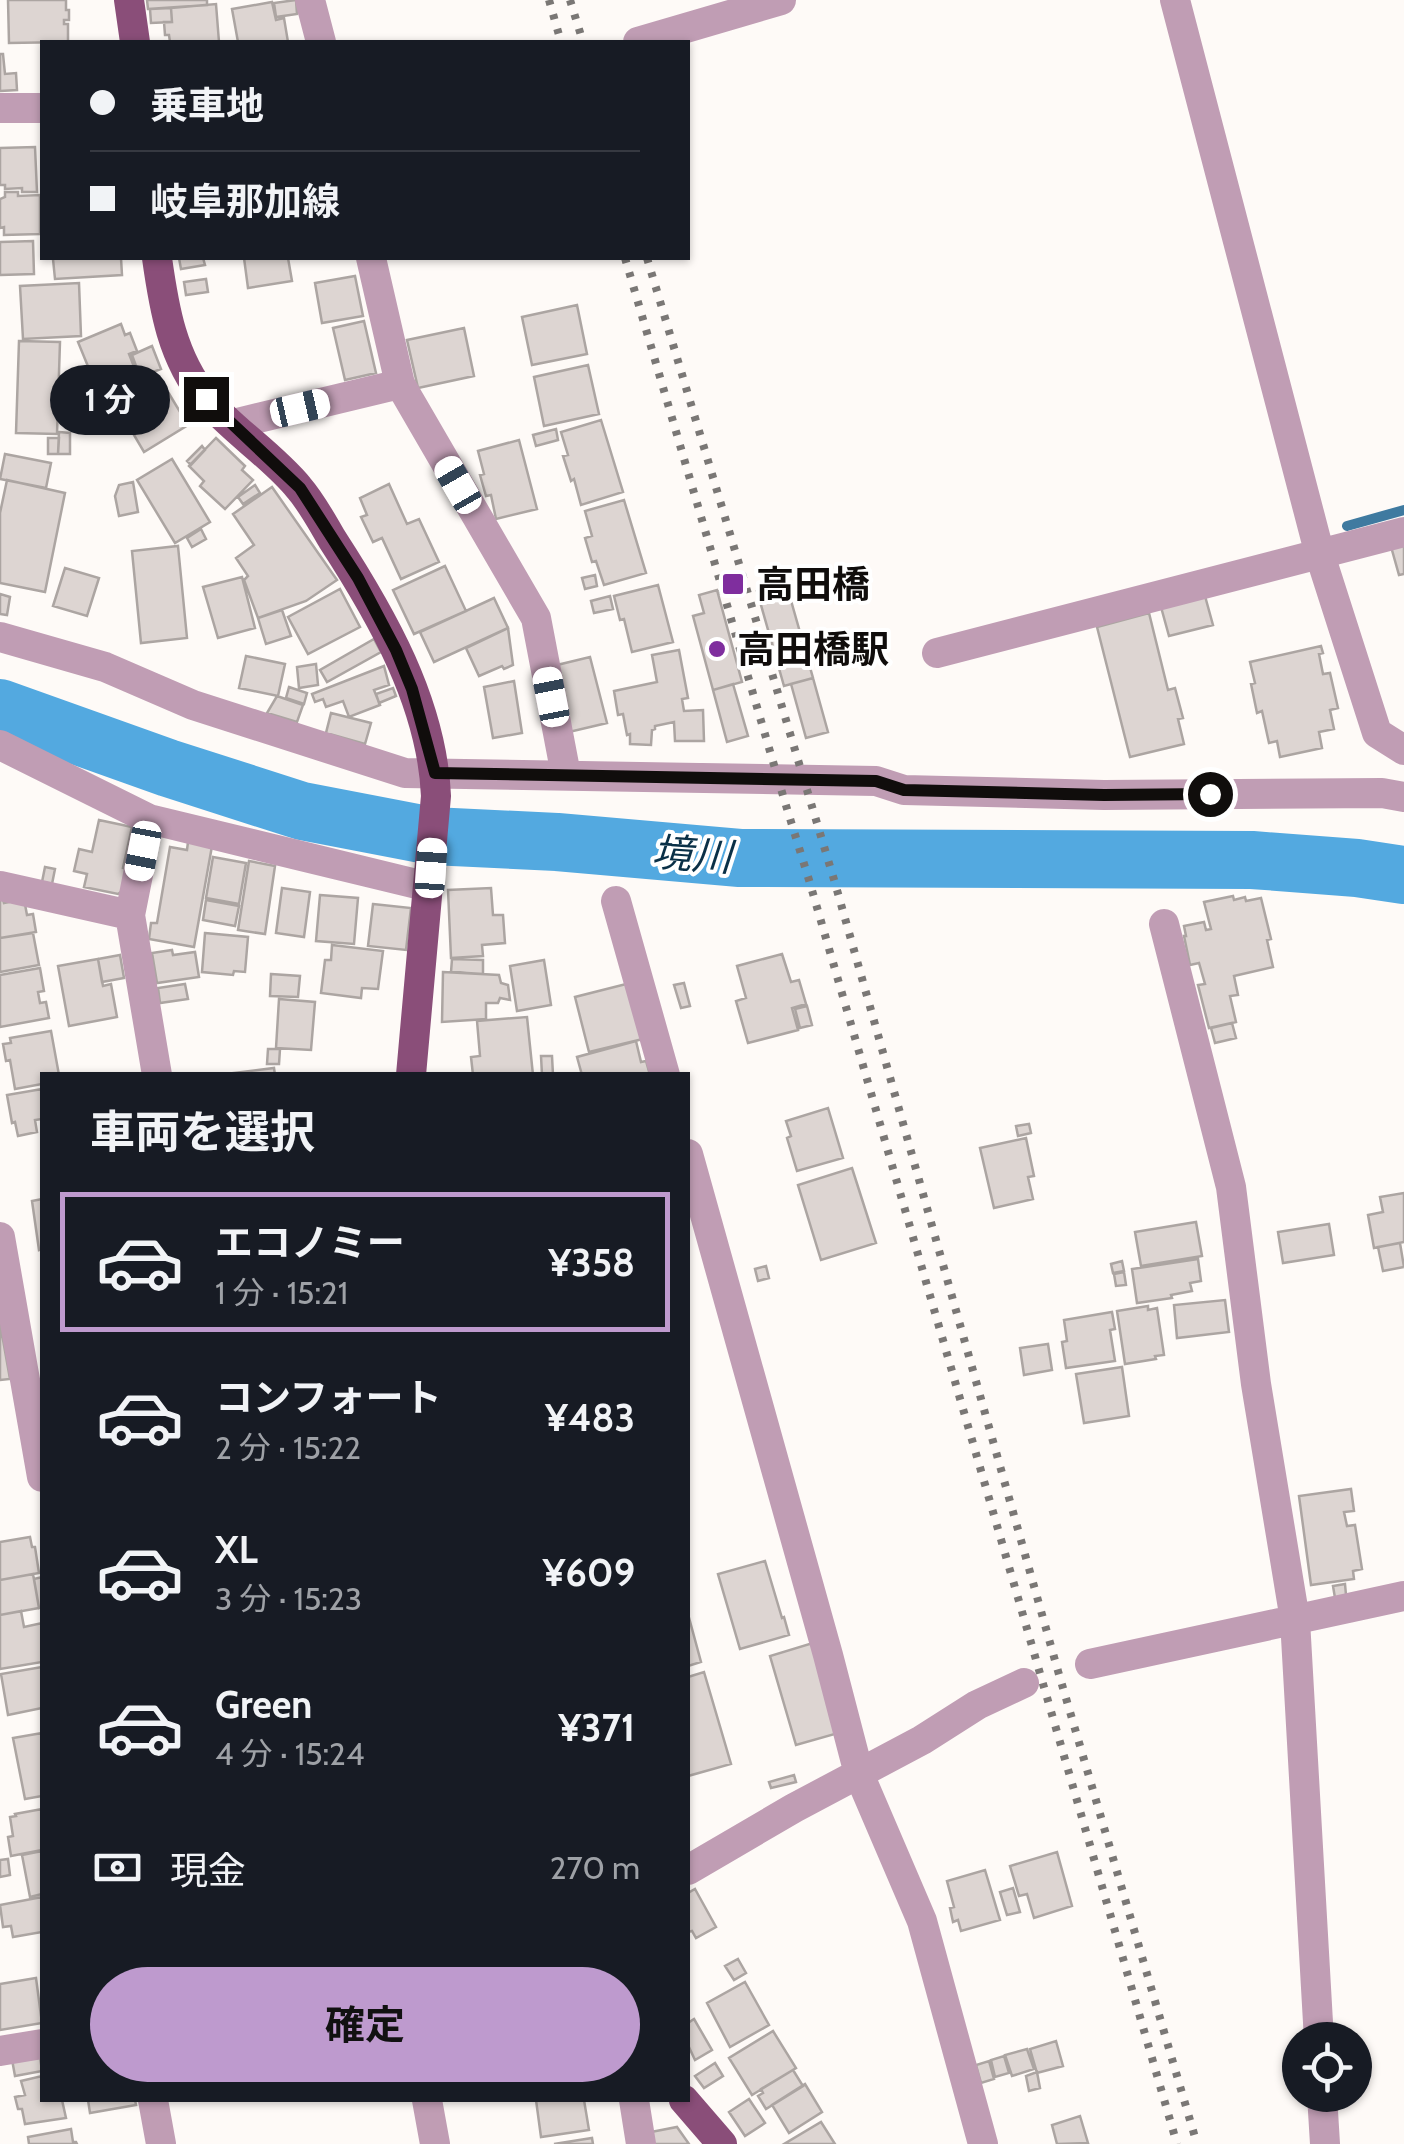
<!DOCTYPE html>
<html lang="ja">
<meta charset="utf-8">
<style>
body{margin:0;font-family:Cabin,"Noto Sans JP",sans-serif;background:#20242c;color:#f1f3f6;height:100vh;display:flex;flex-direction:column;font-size:38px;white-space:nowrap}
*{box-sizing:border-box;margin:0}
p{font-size:32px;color:#9ea1a6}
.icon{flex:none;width:55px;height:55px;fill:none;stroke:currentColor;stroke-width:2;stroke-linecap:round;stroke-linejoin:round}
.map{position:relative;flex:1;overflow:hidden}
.drawer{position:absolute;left:40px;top:1072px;width:650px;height:1030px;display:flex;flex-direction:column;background:#171b24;border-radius:0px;box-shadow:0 2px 8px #0004}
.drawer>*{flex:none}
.banner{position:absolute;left:40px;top:40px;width:650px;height:220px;border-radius:0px;box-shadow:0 2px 8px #0004;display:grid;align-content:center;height:220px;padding:0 50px;background:#171b24}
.buttons{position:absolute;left:1282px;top:2022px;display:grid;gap:20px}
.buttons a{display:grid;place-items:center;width:90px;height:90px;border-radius:50%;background:#171b24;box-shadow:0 2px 8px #0004;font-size:50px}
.end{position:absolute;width:45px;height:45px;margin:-22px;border:12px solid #100d0c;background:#fff;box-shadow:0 0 0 5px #fff}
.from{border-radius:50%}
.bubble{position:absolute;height:70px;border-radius:35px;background:#171b24;box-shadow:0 2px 8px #0004;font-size:32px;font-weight:700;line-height:70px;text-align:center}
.car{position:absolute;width:30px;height:60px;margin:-30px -15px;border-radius:12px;box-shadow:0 0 8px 2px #0007;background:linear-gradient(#fff 24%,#345 0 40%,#fff 0 76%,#345 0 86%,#fff 0)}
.banner b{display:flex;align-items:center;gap:35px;height:95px;font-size:38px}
.banner b+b{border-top:2px solid #363941}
.banner i{width:25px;height:25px;background:#f1f3f6}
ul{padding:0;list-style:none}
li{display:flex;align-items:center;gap:30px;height:140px;margin:0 20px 15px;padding:0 30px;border:5px solid transparent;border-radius:0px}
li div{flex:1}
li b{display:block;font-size:38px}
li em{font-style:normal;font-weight:700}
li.active{border-color:#be9ace}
li>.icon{width:90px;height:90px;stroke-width:1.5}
h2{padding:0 50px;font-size:45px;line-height:120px}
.pay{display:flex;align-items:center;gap:25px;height:110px;padding:0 50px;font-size:38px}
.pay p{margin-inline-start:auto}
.cta{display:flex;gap:20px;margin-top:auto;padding:20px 50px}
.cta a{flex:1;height:115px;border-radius:60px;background:#be9ace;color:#111;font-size:40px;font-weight:700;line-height:115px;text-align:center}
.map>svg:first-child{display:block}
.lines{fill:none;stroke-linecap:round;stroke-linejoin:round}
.stream{stroke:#3f7aa0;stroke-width:10}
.river{stroke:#53a9e0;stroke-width:58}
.building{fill:#ddd5d2;stroke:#aca5a2;stroke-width:2.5}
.minor{stroke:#c09db4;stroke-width:30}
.major{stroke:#8a4e79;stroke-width:30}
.rail{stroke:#7a7775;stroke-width:8;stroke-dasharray:5 10;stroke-linecap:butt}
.route{stroke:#100d0c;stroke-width:12}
.poi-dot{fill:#7f2e9e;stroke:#fff;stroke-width:4}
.labels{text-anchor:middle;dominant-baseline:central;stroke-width:8;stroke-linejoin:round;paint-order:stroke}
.poi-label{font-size:38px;font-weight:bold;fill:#100d0c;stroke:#fff;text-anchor:start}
.water-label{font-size:40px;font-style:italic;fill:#0a3047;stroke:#fff}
</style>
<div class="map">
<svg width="1404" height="2144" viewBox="0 0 1404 2144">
<rect width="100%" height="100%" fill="#fefaf7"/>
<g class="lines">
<path class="stream" d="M1347,526L1404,510"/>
<path class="river" d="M0,708L168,768L302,811L432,836L557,842L740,858L1252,860L1357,868L1404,875"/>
</g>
<path class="building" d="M8,0H66V10H69V20H64V24H68V42L9,43Z
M147,0H207V5L148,9Z
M296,0L297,14L276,17L274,3Z
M272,2L276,20L284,18L288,42H238L232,9Z
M216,4L219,42H170L169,35H165L164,22H172L171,8Z
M171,8L172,22L151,23L150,9Z
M0,54H3L5,74L16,73L17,90L0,91Z
M35,147L37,192H22V188L5,189V185H0V148Z
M5,192H18V196L40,195V234L4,235V227L0,228V199L5,197Z
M33,241L34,274L0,275V242Z
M56,258H121L122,275L55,279L53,259Z
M179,258H203L205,265L181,269Z
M244,258H288L292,281L248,288Z
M355,276L363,316L322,323L315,283Z
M206,279L208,292L186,295L184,282Z
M79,283L81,336L23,339L20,286Z
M577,305L587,354L532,365L522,317Z
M364,321L376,373L345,380L333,328Z
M121,324L125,335L130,333L137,351L129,354L142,387L103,403L78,342Z
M464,328L474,376L418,388L407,340Z
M19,341L60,342L57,434L16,433Z
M152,346L161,369L140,377L132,355Z
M588,365L599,414L544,426L534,377Z
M165,387L188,425L144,452L121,413Z
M601,420L623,492L581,505L574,479L571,481L563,456L568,455L561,432Z
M556,429L558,440L536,446L533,435Z
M59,432L70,433V454H58Z
M48,438H59L58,454H48Z
M216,438L245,466L242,470L253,480L225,509L200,486L204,481L189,466Z
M519,440L537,509L496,519L491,495L486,496L480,475L484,474L478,451Z
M202,446L205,450L191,465L187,461Z
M5,454L51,463L46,488L0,479Z
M172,459L210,522L175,543L137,480Z
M7,480L65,493L45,592L0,583V513Z
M133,482L138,512L119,516L115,496L119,485Z
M389,484L407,524L419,519L439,562L401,579L382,538L373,542L361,517L367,515L360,498Z
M255,485L260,493L243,504L238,497Z
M272,487L337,580L306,601L258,618L244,580L248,576L236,558L254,545L233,514Z
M624,500L646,573L604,585L596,561L592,562L585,538L592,536L585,511Z
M201,529L206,539L192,547L187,538Z
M1404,540V574L1399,575L1390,543Z
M178,546L187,638L141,643L132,551Z
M445,566L466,611L414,634L393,590Z
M65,568L99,578L87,616L53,606Z
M595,575L597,586L585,589L582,578Z
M242,577L255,628L218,638L203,587Z
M786,583L813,678L784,686L757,591Z
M658,585L673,642L632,652L624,619L620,620L614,596Z
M340,589L360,627L308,654L288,617Z
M717,590L742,682L713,690L693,616L704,613L699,595Z
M0,594L10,597L7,615L0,614Z
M610,596L613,609L594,613L591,601Z
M1205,596L1213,625L1169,636L1161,607Z
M494,598L508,628L434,662L420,632Z
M282,610L291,636L266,644L258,618Z
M1149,613L1168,690L1175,688L1183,718L1178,719L1184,744L1130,757L1097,627Z
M508,628L513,665L504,669L502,666L479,676L466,648Z
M374,639L381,652L327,682L320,670Z
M1321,646L1323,653L1319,654L1323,674L1330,673L1338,708L1330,710L1334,729L1319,732L1322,748L1280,757L1277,741L1269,743L1262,711L1257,713L1251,684L1255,683L1250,662Z
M679,650L688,698L682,699L684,711L703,710L704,741H675L674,722L655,726V729L652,730L651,745L630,744V734L627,735L623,714L618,715L614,691L657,682L652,655Z
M246,656L285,664L278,696L239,688Z
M590,657L607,723L569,732L557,665Z
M316,664L318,685L299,688L297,667Z
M384,666L389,685L374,690L380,705L349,717L343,701L326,707L323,699L315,702L312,694Z
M813,678L828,732L806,738L791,684Z
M514,681L522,733L493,738L484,687Z
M733,684L748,736L727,742L713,690Z
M289,687L307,693L304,704L286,698Z
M393,688L396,696L379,703L376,694Z
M277,696L303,705L297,722L267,713Z
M331,713L371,723L365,744L326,733Z
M99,820L132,827L123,868L129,870L125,889L118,894L84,887L87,874L74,871L79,849L92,852Z
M188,842L212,846L194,947L149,939L151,923H157L170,847L187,850Z
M213,857L246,863L239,904L206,898Z
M249,861L275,866L265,934L238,930Z
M45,867L55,869L52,884L42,882Z
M282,888L310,892L304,937L276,933Z
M491,888L493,915H503L505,943L482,945L483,956L451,958L448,890Z
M0,895H2L4,903L24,899L27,915L33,914L36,932L0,938Z
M320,895L358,898L354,944L316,941Z
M1233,896L1234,900L1245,897L1246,901L1261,898L1271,939L1267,940L1273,967L1234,976L1238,995L1230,996L1236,1022L1209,1028L1198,985L1205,984L1199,963L1190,965L1184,936H1186L1184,926L1204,922L1206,930L1211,929L1204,902Z
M206,900L239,906L235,926L203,920Z
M373,904L411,908L406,950L368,946Z
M33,933L39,965L0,972V938Z
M205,933L248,937L245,972L234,971L233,975L202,972Z
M332,945L383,951L378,989L362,988L361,998L321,993L325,960H331Z
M172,950L173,955L195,952L199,977L157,983L152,953Z
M782,954L791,982L799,980L806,1004L792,1008L798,1030L748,1043L736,1001L746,998L737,966Z
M120,955L124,978L102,982L98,959Z
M98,959L103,986L111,984L117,1017L69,1026L58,966Z
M452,959L483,960V974L451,972Z
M544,960L551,1005L517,1011L510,966Z
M40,968L44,991L38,992L40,1003L46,1002L49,1018L0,1027V975Z
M443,972L499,975L501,983L508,985L510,1000L500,998L498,1003H486V1019L442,1022Z
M271,974L300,976L298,997L270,996Z
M634,982L647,1038L589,1052L575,997Z
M684,983L690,1006L681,1008L674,985Z
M185,984L188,999L160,1003L158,988Z
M279,999L315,1002L311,1050L276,1048Z
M807,1006L812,1025L800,1028L795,1009Z
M527,1017L533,1075H473L471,1057L480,1056L477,1021Z
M1232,1023L1236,1038L1215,1043L1211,1028Z
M51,1031L59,1075H42V1084L15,1089L10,1060L6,1061L3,1044L11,1043L10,1038Z
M636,1041L641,1062L646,1061L650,1075H582L577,1057Z
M268,1049H280L279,1064H267Z
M541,1056H552L553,1075H542Z
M274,1068L275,1075H225V1074Z
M42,1089V1119L35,1120L37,1132L18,1136L15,1122L12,1123L7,1095Z
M828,1108L843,1158L797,1171L787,1138L791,1136L786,1121Z
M1029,1124L1031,1133L1018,1136L1016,1126Z
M1026,1138L1034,1176L1028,1177L1033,1199L994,1208L980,1148Z
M852,1168L876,1243L821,1260L798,1185Z
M1404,1193V1242L1374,1248L1368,1215L1383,1212L1380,1197Z
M42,1199V1249L39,1250L32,1201Z
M1196,1222L1202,1256L1141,1266L1135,1232Z
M1329,1224L1334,1255L1283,1263L1278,1232Z
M1400,1243L1404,1267L1383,1271L1378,1247Z
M1198,1259L1201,1281L1190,1283L1192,1291L1171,1295L1172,1298L1137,1303L1132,1269Z
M1122,1261L1124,1271L1113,1273L1111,1264Z
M766,1266L769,1278L758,1281L755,1269Z
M1124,1272L1126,1285L1116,1286L1114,1274Z
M1225,1300L1229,1332L1177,1338L1174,1305Z
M1148,1306V1310L1157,1308L1164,1355L1155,1356L1156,1359L1125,1364L1117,1311Z
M1112,1312L1115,1329L1110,1330L1115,1361L1066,1368L1062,1342L1067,1341L1064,1320Z
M0,1323L10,1379L0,1380Z
M1048,1344L1052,1370L1024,1375L1020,1348Z
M1122,1367L1129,1416L1084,1423L1076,1374Z
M1351,1489L1354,1511L1344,1512L1347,1526L1355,1525L1362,1569L1353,1571L1354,1579L1311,1585L1299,1496Z
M30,1537L32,1547H35L39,1573L0,1580V1542Z
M765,1561L782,1618L784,1617L789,1635L740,1649L718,1574Z
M33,1574L39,1608L0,1615V1580Z
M42,1577V1607L39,1608L34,1579Z
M1345,1584L1346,1595L1335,1598L1333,1586Z
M21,1611L24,1627L42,1623V1662L0,1669V1615Z
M688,1614L701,1662L688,1666Z
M816,1642L842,1732L796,1745L770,1656Z
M42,1667V1708L8,1715L1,1674Z
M704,1672L731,1764L688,1776V1677Z
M42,1733V1796L25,1799L13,1738Z
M794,1775L796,1782L771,1788L769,1782Z
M42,1809V1850L11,1856L8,1837L13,1836L10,1817L16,1816L15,1814Z
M42,1851V1894L30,1897L22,1855Z
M1057,1852L1072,1906L1034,1918L1027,1894L1019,1896L1010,1866Z
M8,1859L10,1875L0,1877V1860Z
M985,1870L1000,1920L961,1931L958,1920L953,1922L950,1908L954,1907L947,1881Z
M1013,1888L1020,1912L1007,1915L1000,1892Z
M695,1889L716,1927L696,1938L692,1931L688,1932V1893Z
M42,1897V1932L13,1937L11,1926L3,1927L0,1905Z
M738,1959L746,1973L734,1980L725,1966Z
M36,1978L42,2023L0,2030V1984Z
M745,1982L769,2025L730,2047L707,2003Z
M694,2019L712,2050L695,2060L688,2045V2023Z
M773,2031L796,2068L752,2095L729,2058Z
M1056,2041L1063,2066L1037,2073L1030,2049Z
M39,2049L42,2071L15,2076L11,2054Z
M1027,2049L1034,2069L1012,2076L1005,2055Z
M1004,2056L1009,2073L995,2077L991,2060Z
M989,2061L994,2079L981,2083L976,2065Z
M715,2063L723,2076L704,2088L695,2076Z
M793,2070L803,2086L766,2109L758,2096L763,2093L761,2089Z
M1037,2072L1040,2088L1029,2091L1026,2076Z
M42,2076V2100H62L66,2118L25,2124L22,2109H18L15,2097L25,2095L21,2081Z
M805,2084L822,2112L789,2133L772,2105Z
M749,2099L765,2123L745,2136L729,2112Z
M88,2100H135L136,2105L90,2113Z
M536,2100H584L589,2130L541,2137Z
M1080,2116L1088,2143L1057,2144L1052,2125Z
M821,2122L835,2144H784Z
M677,2127L689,2144H652L651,2132Z
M71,2129L73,2142H76L77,2144H29L28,2137Z
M592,2138L593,2144H554Z"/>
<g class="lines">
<path class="minor" d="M310,0L321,42
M1175,0L1320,555L1377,733L1404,750
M638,42L781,0
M0,108H42
M371,258L400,384L536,618L566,775
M233,424L400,384
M0,637L105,667L193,705L405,773L876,781L904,790L1104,795L1382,793L1404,797
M937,653L1404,532
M0,745L149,819L429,887
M149,819L130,915L157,1075
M0,886L130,915
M616,901L665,1075
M1164,924L1231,1187L1256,1384L1295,1620L1319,2040
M688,1154L828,1655L859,1774L922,1921L983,2144
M0,1237L42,1477
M1090,1664L1404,1596
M688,1870L794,1808L922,1740L977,1705L1024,1683
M0,2051L42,2044
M1322,2095L1325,2144
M153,2100L161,2144
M427,2100L435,2144
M634,2100L641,2144"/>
<path class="major" d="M129,0L135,42
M157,258C164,308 172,358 206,399C233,431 272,455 299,488C312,503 322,522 332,539C382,616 432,703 436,796L411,1075
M684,2100L722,2144"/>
<path class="rail" d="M549,0L561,42
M570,0L583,42
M625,258L784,799L809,880L1177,2144
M647,258L835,883L1058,1671L1197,2144"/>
</g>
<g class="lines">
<path class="route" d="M206,399L300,488L358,578L396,650L412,689L435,773L876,781L904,790L1104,795L1210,794"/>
</g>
<g class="poi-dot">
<rect x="721" y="572" width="24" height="24" rx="5"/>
<circle cx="717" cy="649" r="10"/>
</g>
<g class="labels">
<g class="poi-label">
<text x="756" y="584">高田橋</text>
<text x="737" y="649">高田橋駅</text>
</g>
<g class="water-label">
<text transform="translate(692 854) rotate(4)">境川</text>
</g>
</g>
</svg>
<div class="buttons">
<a><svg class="icon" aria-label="locate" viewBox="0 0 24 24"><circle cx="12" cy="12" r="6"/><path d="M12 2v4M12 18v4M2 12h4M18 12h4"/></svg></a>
</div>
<i class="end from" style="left:1210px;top:794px"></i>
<i class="end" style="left:206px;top:399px"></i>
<div class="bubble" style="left:50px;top:365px;width:120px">1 分</div>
<i class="car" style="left:300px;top:408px;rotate:77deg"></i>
<i class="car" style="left:458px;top:485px;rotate:330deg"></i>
<i class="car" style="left:551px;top:697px;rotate:349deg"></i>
<i class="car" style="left:143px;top:851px;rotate:191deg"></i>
<i class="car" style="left:431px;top:868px;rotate:4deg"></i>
<div class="banner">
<b><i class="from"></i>乗車地</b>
<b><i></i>岐阜那加線</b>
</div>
<section class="drawer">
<h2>車両を選択</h2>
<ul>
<li class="active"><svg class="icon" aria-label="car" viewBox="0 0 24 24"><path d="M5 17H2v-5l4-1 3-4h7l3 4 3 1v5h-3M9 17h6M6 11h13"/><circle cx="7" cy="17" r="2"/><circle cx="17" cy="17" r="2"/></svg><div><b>エコノミー</b><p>1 分 · 15:21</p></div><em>¥358</em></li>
<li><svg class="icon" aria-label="car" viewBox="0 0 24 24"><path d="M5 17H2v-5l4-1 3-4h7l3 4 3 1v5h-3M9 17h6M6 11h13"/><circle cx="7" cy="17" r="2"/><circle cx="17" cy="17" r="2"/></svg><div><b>コンフォート</b><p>2 分 · 15:22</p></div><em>¥483</em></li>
<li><svg class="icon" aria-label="car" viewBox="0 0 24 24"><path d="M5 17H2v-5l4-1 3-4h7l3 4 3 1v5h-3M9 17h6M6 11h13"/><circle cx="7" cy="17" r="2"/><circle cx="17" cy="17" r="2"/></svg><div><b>XL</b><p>3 分 · 15:23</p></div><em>¥609</em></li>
<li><svg class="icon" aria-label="car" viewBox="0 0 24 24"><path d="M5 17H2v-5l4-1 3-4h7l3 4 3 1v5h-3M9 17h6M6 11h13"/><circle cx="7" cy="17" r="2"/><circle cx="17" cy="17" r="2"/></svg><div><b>Green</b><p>4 分 · 15:24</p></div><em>¥371</em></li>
</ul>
<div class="pay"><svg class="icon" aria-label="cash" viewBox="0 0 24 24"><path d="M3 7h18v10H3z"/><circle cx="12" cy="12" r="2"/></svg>現金<p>270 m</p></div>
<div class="cta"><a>確定</a></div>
</section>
</div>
